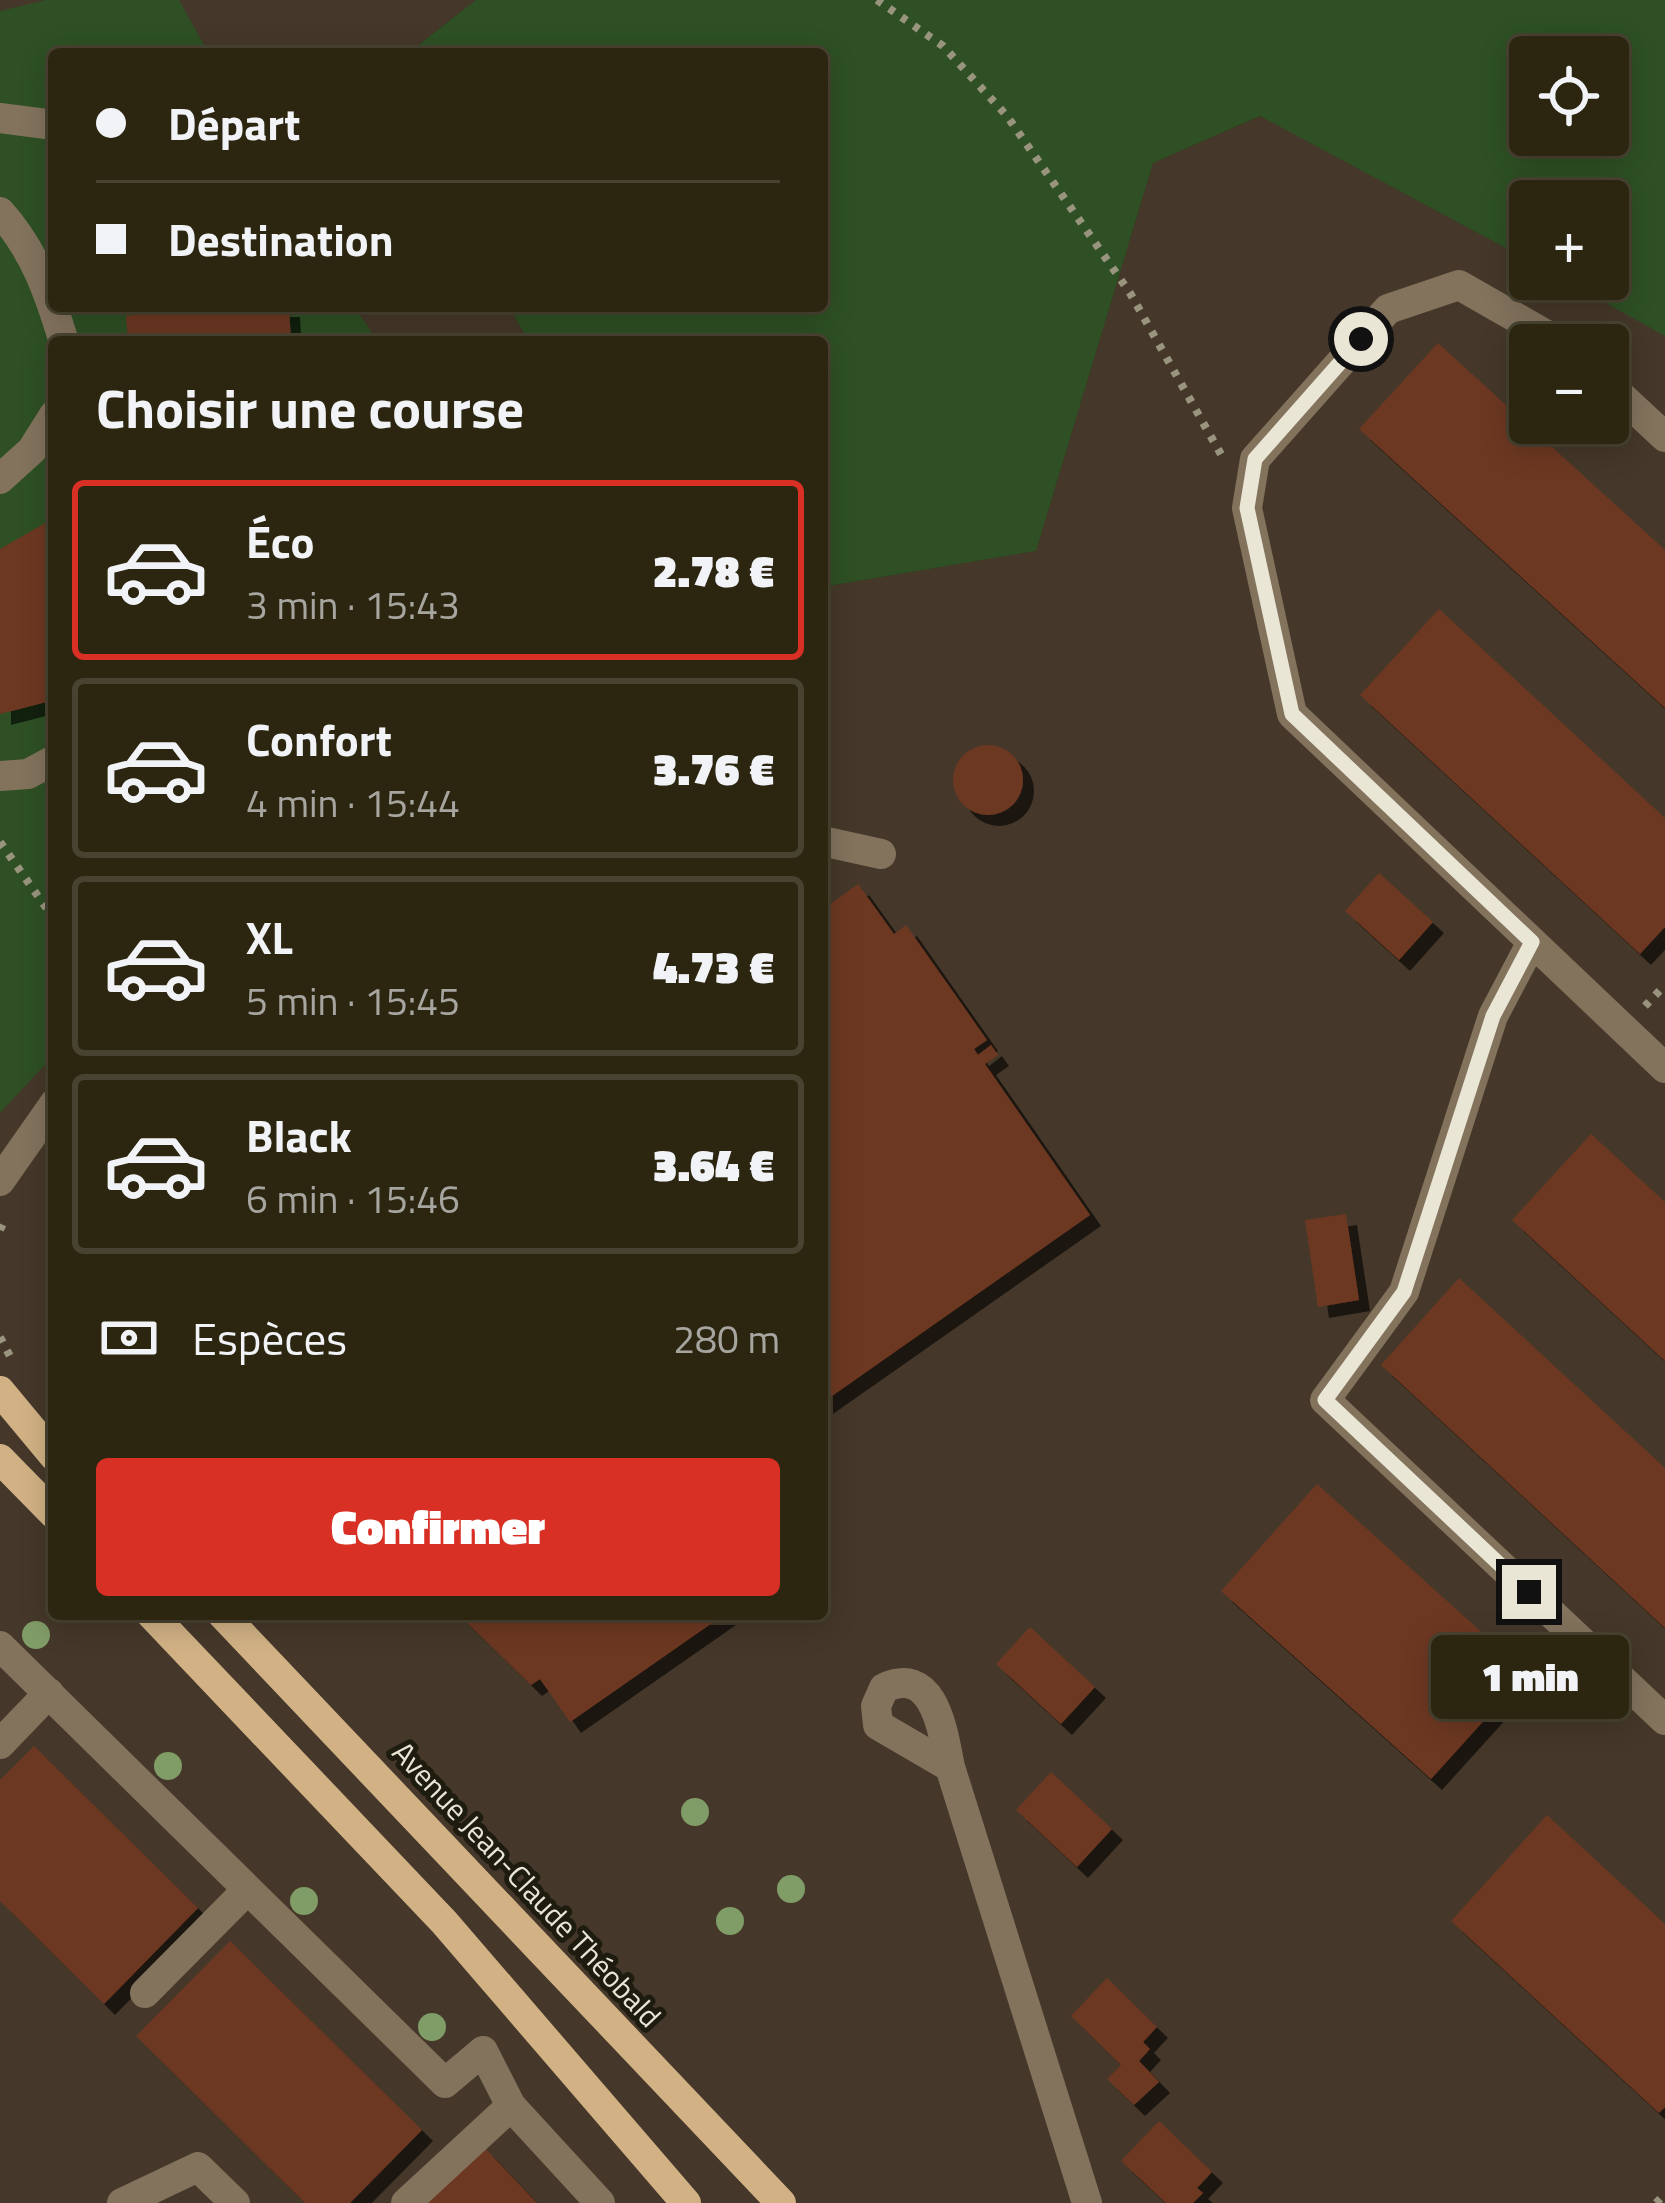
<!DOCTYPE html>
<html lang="fr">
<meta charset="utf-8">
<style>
body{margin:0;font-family:"Titillium Web",sans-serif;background:#342e1a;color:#f1f3f6;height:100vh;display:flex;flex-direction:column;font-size:45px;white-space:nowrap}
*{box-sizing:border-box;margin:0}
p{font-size:39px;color:#a6a59f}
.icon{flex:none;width:66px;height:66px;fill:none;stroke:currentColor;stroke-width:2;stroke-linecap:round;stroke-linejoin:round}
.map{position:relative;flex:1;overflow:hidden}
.drawer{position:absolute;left:48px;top:336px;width:780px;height:1284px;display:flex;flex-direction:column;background:#2c2611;border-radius:12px;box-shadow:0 6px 30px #0003,0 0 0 3px #484331}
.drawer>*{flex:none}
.top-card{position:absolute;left:48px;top:48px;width:780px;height:264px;border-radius:12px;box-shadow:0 6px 30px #0003,0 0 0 3px #484331;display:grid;align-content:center;height:264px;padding:0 48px;background:#2c2611}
.buttons{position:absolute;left:1509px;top:36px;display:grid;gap:24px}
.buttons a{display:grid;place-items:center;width:120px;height:120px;border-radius:12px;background:#2c2611;box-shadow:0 6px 30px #0003,0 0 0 3px #484331;font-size:60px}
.end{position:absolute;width:54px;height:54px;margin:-27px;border:15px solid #eae6d6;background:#111;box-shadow:0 0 0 6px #111}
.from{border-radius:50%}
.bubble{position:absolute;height:84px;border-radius:12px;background:#2c2611;box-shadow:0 6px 30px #0003,0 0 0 3px #484331;font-size:39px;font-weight:800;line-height:84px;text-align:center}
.top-card b{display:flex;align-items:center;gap:42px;height:114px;font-size:45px}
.top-card b+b{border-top:3px solid #484331}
.top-card i{width:30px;height:30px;background:#f1f3f6}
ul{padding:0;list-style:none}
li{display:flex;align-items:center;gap:36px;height:180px;margin:0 24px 18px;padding:0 24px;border:6px solid #484331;border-radius:12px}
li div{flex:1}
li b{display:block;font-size:45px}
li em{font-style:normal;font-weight:800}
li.selected{border-color:#d93025}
li>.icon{width:108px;height:108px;stroke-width:1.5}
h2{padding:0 48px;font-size:54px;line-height:144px}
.pay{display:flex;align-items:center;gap:30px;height:132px;padding:0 48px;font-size:45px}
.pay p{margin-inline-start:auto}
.cta{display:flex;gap:24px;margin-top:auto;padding:24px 48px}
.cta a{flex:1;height:138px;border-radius:12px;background:#d93025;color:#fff;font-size:48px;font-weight:800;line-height:138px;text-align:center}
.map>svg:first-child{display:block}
.commercial{fill:#45382a;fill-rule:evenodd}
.green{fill:#2e5024;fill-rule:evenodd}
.building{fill:#6d3821;filter:url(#shadow)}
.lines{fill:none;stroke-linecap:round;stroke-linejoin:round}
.path{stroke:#99947e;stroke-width:8;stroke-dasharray:6 9;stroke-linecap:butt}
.minor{stroke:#83735d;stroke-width:30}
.major{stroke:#d2b285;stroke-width:30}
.tree{fill:#809c67}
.route{stroke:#eae6d6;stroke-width:15}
.labels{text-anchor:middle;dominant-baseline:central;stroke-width:10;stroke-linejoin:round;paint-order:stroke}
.street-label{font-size:30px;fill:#eae6d6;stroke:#1e1b0f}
</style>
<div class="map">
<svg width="1665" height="2203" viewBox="0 0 1665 2203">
<defs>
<filter id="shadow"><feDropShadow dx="11" dy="11" stdDeviation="0" flood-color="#0009"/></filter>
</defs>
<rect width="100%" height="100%" fill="#3a3317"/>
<path class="commercial" d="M0,0H476L407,54H54V306H509L529,342H54V1614H822V587L1036,551L1153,163L1261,116L1530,261V279H1563L1665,334V2203H0ZM1530,345H1608V423H1530Z"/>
<path class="green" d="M46,0H179L209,54H54V306H354L378,342H54V1055L0,1113V11Z
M476,0H1665V336L1563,279H1608V201H1530V261L1260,116L1153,163L1036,551L822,587V342H529L509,306H822V54H407ZM1608,57V135H1530V57Z"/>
<path class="building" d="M183,306H289L291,342H128L126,316Z
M1438,343L1665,550V708L1359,429Z
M54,518V700L0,714V549Z
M1439,609L1665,818V927L1640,954L1360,695Z
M953 780a35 35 0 1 1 70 0a35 35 0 1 1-70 0Z
M1379,873L1433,922L1399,960L1345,911Z
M858,884L894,934L906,925L987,1040L974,1049L978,1055L991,1045L998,1055L985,1064L1090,1215L822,1403V910Z
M1591,1134L1665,1202V1361L1512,1220Z
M1346,1214L1359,1300L1318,1307L1305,1220Z
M1459,1278L1665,1468V1628L1381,1365Z
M1317,1484L1527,1673L1431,1779L1221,1591Z
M458,1614H725L570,1722L540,1679L531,1685Z
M1030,1627L1095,1687L1061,1724L996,1664Z
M34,1746L198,1908L104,2004L0,1901V1780Z
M1051,1772L1112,1829L1077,1867L1016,1810Z
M1547,1815L1665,1924V2107L1659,2113L1451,1921Z
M230,1941L422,2130L350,2203H305L136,2036Z
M1107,1978L1157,2027L1143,2042L1150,2049L1139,2061L1159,2082L1134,2105L1107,2079L1121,2065L1071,2016Z
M1159,2121L1212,2172L1197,2188L1203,2193L1193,2203H1166L1121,2161Z
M482,2145L537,2203H420Z"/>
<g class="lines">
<path class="path" d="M877,0L943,46L1007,116L1130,293L1223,458
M0,842L54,919
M1645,1006L1665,985
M0,1230L4,1221
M0,1337L13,1362
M1656,2203L1665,2194"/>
<path class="minor" d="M0,118L54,125
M0,212C35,251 49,293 64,342
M1564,345L1459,285L1388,309L1255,459L1247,508L1292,714L1665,1068
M1608,384L1665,437
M0,479L32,450L54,415
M0,776L28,774L54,760
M822,841L881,854
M1532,942L1493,1016L1404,1292L1325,1400L1665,1720
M0,1181L54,1104
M0,1646L445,2083L483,2051L511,2106L600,2203
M0,1744L49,1693
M950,1767L878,1725L876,1706L884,1688C935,1664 943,1733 950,1767L1087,2203
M145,1993L247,1890
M122,2203L198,2167L235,2203
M406,2203L511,2106"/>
<path class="major" d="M0,1391L54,1456
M0,1459L54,1514
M151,1614L444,1922L686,2203
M222,1614L781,2203"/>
</g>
<g class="tree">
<circle cx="36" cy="1635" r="14"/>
<circle cx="168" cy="1766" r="14"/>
<circle cx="695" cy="1812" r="14"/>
<circle cx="791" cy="1889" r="14"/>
<circle cx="304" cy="1901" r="14"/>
<circle cx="730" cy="1921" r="14"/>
<circle cx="432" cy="2027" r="14"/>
</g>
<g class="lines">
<path class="route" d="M1361,339L1255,459L1247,508L1292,714L1532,942L1493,1016L1404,1292L1325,1400L1529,1592"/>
</g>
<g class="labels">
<g class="street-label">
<text transform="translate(527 1884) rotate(47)">Avenue Jean-Claude Théobald</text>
</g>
</g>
</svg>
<div class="buttons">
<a><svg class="icon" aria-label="locate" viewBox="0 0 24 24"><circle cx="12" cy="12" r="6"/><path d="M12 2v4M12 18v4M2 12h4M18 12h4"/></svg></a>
<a>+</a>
<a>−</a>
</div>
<i class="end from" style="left:1361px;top:339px"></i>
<i class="end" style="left:1529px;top:1592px"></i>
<div class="bubble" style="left:1431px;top:1635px;width:198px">1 min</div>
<div class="top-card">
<b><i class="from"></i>Départ</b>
<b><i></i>Destination</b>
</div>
<section class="drawer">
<h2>Choisir une course</h2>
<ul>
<li class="selected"><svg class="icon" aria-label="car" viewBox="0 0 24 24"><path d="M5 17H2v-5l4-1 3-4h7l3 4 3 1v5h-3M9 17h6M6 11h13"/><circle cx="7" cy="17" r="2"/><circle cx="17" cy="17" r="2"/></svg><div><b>Éco</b><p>3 min · 15:43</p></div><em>2.78 €</em></li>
<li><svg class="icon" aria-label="car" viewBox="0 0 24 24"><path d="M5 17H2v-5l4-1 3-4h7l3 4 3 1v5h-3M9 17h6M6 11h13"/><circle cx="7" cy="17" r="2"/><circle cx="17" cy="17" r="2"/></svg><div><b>Confort</b><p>4 min · 15:44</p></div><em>3.76 €</em></li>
<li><svg class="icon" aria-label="car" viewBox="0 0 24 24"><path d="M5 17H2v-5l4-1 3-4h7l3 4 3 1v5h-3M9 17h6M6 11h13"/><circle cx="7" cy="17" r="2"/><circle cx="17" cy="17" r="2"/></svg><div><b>XL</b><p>5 min · 15:45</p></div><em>4.73 €</em></li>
<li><svg class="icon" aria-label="car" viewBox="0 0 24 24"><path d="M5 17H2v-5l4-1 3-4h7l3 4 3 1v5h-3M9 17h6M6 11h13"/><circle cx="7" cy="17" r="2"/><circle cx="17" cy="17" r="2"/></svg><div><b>Black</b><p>6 min · 15:46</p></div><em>3.64 €</em></li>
</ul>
<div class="pay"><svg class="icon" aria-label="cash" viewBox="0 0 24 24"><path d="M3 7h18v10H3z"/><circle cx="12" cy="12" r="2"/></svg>Espèces<p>280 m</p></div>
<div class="cta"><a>Confirmer</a></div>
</section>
</div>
